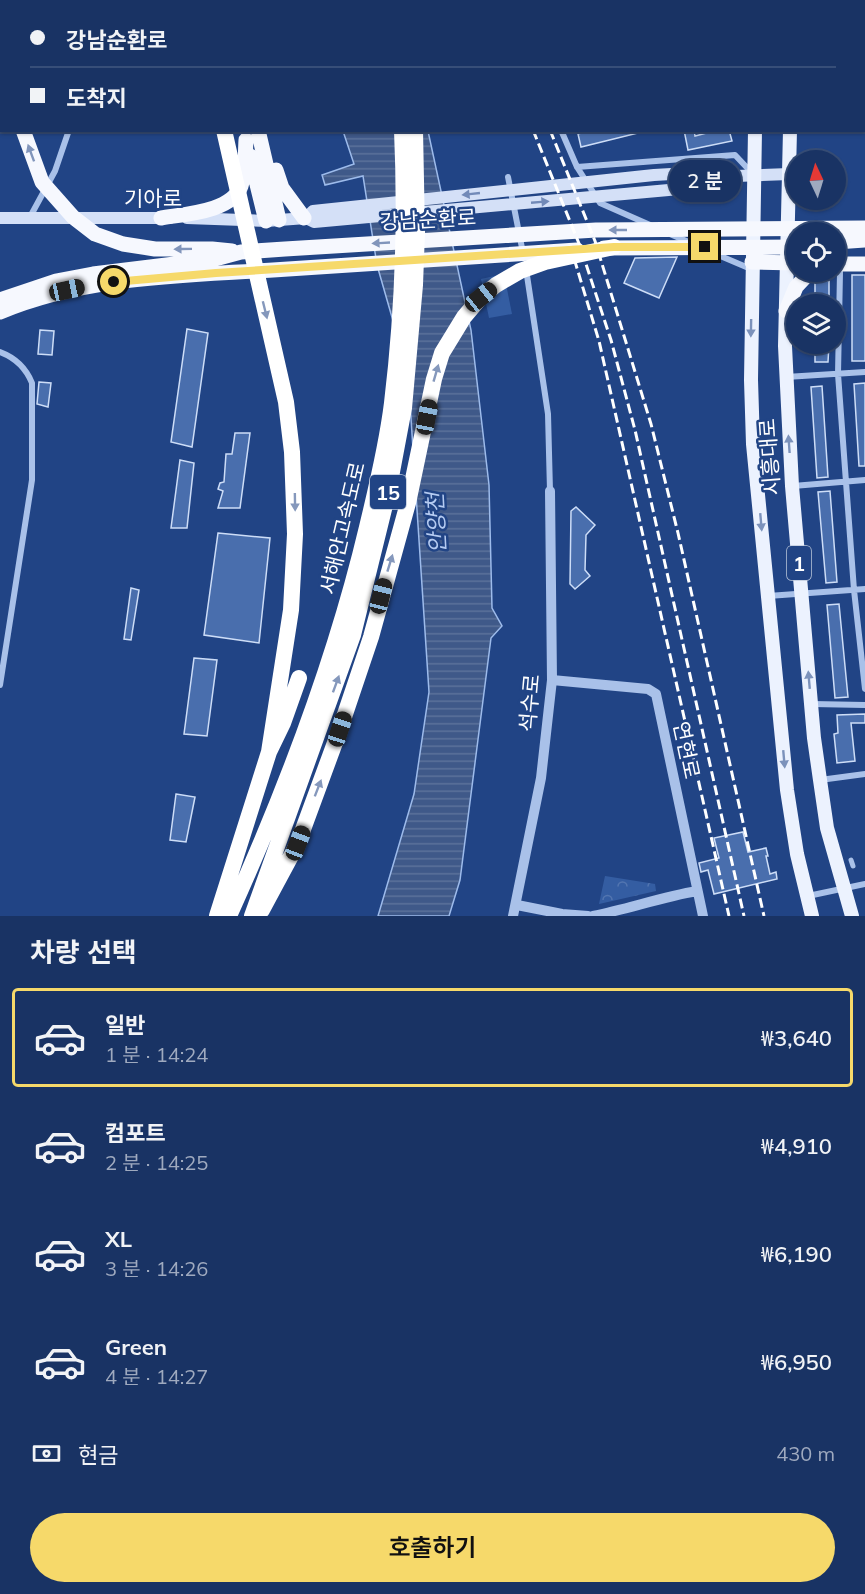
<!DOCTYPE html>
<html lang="ko">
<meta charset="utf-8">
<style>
body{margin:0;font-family:Mulish,"Noto Sans KR",sans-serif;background:#223b6a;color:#f1f3f6;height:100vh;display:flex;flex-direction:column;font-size:22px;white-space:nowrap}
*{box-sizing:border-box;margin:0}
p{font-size:20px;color:#9faabf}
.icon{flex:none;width:33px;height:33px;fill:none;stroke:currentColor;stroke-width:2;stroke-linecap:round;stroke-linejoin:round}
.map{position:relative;height:916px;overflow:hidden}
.drawer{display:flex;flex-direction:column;background:#193364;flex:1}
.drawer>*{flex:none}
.guide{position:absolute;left:0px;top:0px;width:866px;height:132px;box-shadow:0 2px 4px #0004,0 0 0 2px #374e78;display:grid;align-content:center;height:132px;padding:0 30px;background:#193364}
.needle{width:39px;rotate:356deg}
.fabs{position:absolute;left:786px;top:150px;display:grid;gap:12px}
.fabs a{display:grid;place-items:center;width:60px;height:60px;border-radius:50%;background:#193364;box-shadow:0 2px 4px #0004,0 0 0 2px #374e78;font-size:30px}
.end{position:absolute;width:27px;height:27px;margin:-14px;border:8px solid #f6d96a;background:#111;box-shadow:0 0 0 3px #111}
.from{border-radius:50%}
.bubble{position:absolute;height:42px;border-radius:21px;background:#193364;box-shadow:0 2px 4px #0004,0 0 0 2px #374e78;font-size:20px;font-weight:600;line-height:42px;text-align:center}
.car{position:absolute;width:18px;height:36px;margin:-18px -9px;border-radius:8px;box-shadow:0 0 4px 2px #0007;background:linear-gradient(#222 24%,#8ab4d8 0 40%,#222 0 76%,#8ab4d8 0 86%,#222 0)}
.guide b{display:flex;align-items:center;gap:21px;height:57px;font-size:22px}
.guide b+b{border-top:2px solid #374e78}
.guide i{width:15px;height:15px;background:#f1f3f6}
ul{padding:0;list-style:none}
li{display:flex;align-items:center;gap:18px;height:99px;margin:0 12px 9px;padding:0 18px;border:3px solid transparent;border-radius:6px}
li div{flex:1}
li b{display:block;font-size:22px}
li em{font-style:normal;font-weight:600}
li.active{border-color:#f6d96a}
li>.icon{width:54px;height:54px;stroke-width:1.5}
h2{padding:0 30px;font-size:27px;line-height:72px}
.pay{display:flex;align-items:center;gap:15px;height:66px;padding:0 30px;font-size:22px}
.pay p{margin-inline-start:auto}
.action{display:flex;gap:12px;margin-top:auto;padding:12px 30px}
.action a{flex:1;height:69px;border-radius:36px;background:#f6d96a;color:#111;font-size:24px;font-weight:600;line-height:69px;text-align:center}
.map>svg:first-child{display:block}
.grass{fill:#345da2}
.forest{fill:url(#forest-crowns)}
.water{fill:url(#water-rules);stroke:#9dbbeb;stroke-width:1.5}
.building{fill:#496ead;stroke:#cdddf7;stroke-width:1.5}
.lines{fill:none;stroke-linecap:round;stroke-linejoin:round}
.pedestrian{stroke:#a9c1e9;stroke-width:5}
.minor{stroke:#a9c1e9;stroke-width:6}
.tertiary{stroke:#a9c1e9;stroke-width:10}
.secondary{stroke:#d4e0f7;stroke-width:12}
.primary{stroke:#ecf2fe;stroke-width:14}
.trunk{stroke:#f6f8fe;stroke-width:15}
.motorway{stroke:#fff;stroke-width:16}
.rail{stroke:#fff;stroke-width:3;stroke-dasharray:10 4.5;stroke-linecap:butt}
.oneway{fill:#8195bb}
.oneway2{fill:#728ab8}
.oneway3{fill:#8598bc}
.oneway4{fill:#7c92bb}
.route{stroke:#f6d96a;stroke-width:8}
.labels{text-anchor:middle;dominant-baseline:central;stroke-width:5;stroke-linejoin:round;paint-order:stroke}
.shield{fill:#214485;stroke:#bcc7da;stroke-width:1.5}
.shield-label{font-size:20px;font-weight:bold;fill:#fff}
.street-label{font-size:21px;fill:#fff;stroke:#214485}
.water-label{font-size:22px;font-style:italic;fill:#b5cbf1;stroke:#214485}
</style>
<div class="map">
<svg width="865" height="916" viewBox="0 0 865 916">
<defs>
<pattern id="forest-crowns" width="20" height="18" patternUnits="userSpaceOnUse" patternTransform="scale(1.5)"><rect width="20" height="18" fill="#345da2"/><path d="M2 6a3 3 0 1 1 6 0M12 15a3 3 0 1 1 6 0" fill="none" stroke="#5275b0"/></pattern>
<pattern id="water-rules" width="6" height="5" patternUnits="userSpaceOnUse" patternTransform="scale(1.5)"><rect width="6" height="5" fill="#3f5989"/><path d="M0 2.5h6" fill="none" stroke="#5c729b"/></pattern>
</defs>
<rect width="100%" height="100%" fill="#214485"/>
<path class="grass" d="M504,274L512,314L489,318L481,279Z"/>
<path class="forest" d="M605,876L655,884L656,891L599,904Z"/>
<path class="water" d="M343,131H428L471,330L489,485L492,608L502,626L491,638L460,880L449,916H378L414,794L429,692L408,373L377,265L363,176L325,185L322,175L354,164Z"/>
<path class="building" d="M591,130H637L638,133L581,147L578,134Z
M684,130H694L695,136L718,130H729L732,141L688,150Z
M677,257L659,298L624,283L635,258Z
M852,275H865V361H852Z
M818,280L829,281V304H815V283Z
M187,329L208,333L192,447L171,442Z
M40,330L54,331L52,355L38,354Z
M815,344H829L828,362H815Z
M39,382L51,383L48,407L37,404Z
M865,383V466H859L854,384Z
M822,386L828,477L817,478L811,387Z
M235,433H250L240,508H218L223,491L218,489L220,483L224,482L226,454H232Z
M180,460L194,463L187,528H171Z
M830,491L837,582L826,583L818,492Z
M576,507L595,525L586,535L585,570L590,576L575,589L570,584L571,511Z
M218,533L270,538L259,643L204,635Z
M131,588L139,590L131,640L124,639Z
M839,604L848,697L835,698L827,605Z
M194,658L217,660L207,736L184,734Z
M865,714V723H851L855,761L837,763L834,734L838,733L837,715Z
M176,794L195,797L186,842L170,840Z
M743,832L748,852L766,848L768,856H766L770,874L776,872L777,879L714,894L708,870L701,872L699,863L719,858L714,838Z"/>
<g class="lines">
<path class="pedestrian" d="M851,860L853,866"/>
<path class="minor" d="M504,0L505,2
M864,110H865
M561,130L577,167L600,203L650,225
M577,167L735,155L752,173
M508,177L523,253
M30,217L55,171L69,130
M670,234L691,243
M711,252L751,269
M526,269L548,414L550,491
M840,272L838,374L854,590L865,689
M0,352C16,358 26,368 32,383V480L0,685
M786,377L865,372
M793,486L865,480
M768,596L865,589
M812,704L865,705
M820,780L865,774
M808,896L865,884"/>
<path class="tertiary" d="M552,680L648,689L656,694L703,916
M517,905L562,914L588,916
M513,916L541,778L552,680L550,491
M593,916C628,909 662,897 697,891"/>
<path class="secondary" d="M736,176L724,185L314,222L306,218L313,211L654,175L723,171L736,176L789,174
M0,218H170
M187,218L266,221L306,218"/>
<path class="primary" d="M759,2V0
M794,2V0
M755,130L751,380L753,444L787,790L797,854L812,916
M790,130L785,346L792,486L814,738L820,780L827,828L852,916"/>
<path class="trunk" d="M176,0L177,2
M207,0L208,2
M35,2V0
M23,130L42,182L73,217L95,234L123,244L155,249H212L232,251
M258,130L279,220
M250,156L266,221
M276,170L282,188L304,218
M161,218C184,214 232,212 241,186C246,171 245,155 246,140
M836,242L865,240
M604,248L796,247
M752,262L796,263
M836,264H865
M0,300L56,281L93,274L215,259L241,252L285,249L596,230L865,228
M786,311L796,287L810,272
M0,312C86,276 181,276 273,270C374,263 475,256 577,250"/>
<path class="motorway" d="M389,0V2
M401,0L402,2
M0,3L1,0
M0,32L2,28
M224,130L286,402L292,452L295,534L291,610L269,752
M262,910L298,843L340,729L371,637L408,503L434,379L442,353L464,317L481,297L496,285L520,271L545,262L614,247
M217,916L269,752L283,723L299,678
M229,916C286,790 335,662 367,527C377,486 387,444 392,403C403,312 406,221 402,130
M252,916L353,635L388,493L404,408L415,285L417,232L415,130"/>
<path class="rail" d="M477,0L478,2
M495,0V2
M533,130L580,246L611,340L635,430L744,916
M550,130L595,241L651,424L678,533L764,916
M570,245L599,341L729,916"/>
</g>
<defs><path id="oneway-solid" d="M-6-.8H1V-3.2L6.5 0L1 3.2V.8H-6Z" transform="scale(1.5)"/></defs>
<g class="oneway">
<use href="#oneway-solid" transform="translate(31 153) rotate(-110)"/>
<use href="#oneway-solid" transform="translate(618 230) rotate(180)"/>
<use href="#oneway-solid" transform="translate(381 243) rotate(177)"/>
<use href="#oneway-solid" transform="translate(183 249) rotate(179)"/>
</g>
<g class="oneway2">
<use href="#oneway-solid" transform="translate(471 194) rotate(174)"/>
<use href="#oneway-solid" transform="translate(540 202) rotate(-5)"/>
</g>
<g class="oneway3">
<use href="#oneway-solid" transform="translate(265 310) rotate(76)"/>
<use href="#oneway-solid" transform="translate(436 373) rotate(-74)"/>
<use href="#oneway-solid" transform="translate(295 502) rotate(89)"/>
<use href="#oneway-solid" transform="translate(390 563) rotate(-73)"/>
<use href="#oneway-solid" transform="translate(336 684) rotate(-70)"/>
<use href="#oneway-solid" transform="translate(318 788) rotate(-69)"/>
</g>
<g class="oneway4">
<use href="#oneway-solid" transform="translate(751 328) rotate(91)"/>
<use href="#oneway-solid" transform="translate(789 444) rotate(-94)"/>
<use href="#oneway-solid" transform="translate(761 522) rotate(85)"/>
<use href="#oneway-solid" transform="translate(809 680) rotate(-95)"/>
<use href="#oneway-solid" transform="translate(784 759) rotate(85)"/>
</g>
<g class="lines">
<path class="route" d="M114,282L216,273L614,247H705"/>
</g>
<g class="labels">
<g class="shield">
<rect x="370" y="475" width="36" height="34" rx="4.5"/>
<rect x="787" y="546" width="24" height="34" rx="4.5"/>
</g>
<g class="shield-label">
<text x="388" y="492">15</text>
<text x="799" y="563">1</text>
</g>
<g class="street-label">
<text x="153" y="198">기아로</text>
<text transform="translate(428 219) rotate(-3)">강남순환로</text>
<text transform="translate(769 457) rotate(-94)">시흥대로</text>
<text transform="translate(342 528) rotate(-77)">서해안고속도로</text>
<text transform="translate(529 703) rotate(-85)">석수로</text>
<text transform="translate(687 750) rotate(78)">연현로</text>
</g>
<g class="water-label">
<text transform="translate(436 523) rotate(-93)">안양천</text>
</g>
</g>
</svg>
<div class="fabs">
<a><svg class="needle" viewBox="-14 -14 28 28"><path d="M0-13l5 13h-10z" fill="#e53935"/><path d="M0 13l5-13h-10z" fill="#9faabf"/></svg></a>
<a><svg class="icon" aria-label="locate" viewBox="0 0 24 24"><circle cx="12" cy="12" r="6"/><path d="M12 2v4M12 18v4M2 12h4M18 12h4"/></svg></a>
<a><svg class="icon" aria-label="layers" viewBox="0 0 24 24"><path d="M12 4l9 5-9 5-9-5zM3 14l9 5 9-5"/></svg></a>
</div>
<i class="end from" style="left:114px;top:282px"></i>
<i class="end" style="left:705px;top:247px"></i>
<div class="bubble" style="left:669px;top:160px;width:72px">2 분</div>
<i class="car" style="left:67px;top:290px;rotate:78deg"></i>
<i class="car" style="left:481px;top:297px;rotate:51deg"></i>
<i class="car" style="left:427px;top:417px;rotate:11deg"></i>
<i class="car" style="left:381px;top:596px;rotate:14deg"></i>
<i class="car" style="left:340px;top:729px;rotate:18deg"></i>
<i class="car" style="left:298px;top:843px;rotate:21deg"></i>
<div class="guide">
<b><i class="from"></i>강남순환로</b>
<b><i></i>도착지</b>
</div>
</div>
<section class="drawer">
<h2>차량 선택</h2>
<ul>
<li class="active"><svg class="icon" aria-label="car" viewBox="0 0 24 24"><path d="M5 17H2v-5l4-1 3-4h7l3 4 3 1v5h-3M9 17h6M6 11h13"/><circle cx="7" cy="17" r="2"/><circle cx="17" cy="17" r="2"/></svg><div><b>일반</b><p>1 분 · 14:24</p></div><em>₩3,640</em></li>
<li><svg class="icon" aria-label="car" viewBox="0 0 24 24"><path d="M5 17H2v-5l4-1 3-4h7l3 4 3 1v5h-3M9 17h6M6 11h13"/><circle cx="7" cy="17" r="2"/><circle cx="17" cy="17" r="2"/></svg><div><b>컴포트</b><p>2 분 · 14:25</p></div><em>₩4,910</em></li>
<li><svg class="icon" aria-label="car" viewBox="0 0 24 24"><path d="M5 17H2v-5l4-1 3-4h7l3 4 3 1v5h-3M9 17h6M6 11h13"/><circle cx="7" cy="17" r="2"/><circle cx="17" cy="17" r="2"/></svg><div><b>XL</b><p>3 분 · 14:26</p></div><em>₩6,190</em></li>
<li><svg class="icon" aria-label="car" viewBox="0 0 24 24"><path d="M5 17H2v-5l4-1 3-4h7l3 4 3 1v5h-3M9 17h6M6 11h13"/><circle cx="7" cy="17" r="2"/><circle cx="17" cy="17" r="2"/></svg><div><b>Green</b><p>4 분 · 14:27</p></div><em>₩6,950</em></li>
</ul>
<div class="pay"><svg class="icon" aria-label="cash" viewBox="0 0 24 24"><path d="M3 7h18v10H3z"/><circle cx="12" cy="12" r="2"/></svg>현금<p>430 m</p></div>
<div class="action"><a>호출하기</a></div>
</section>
